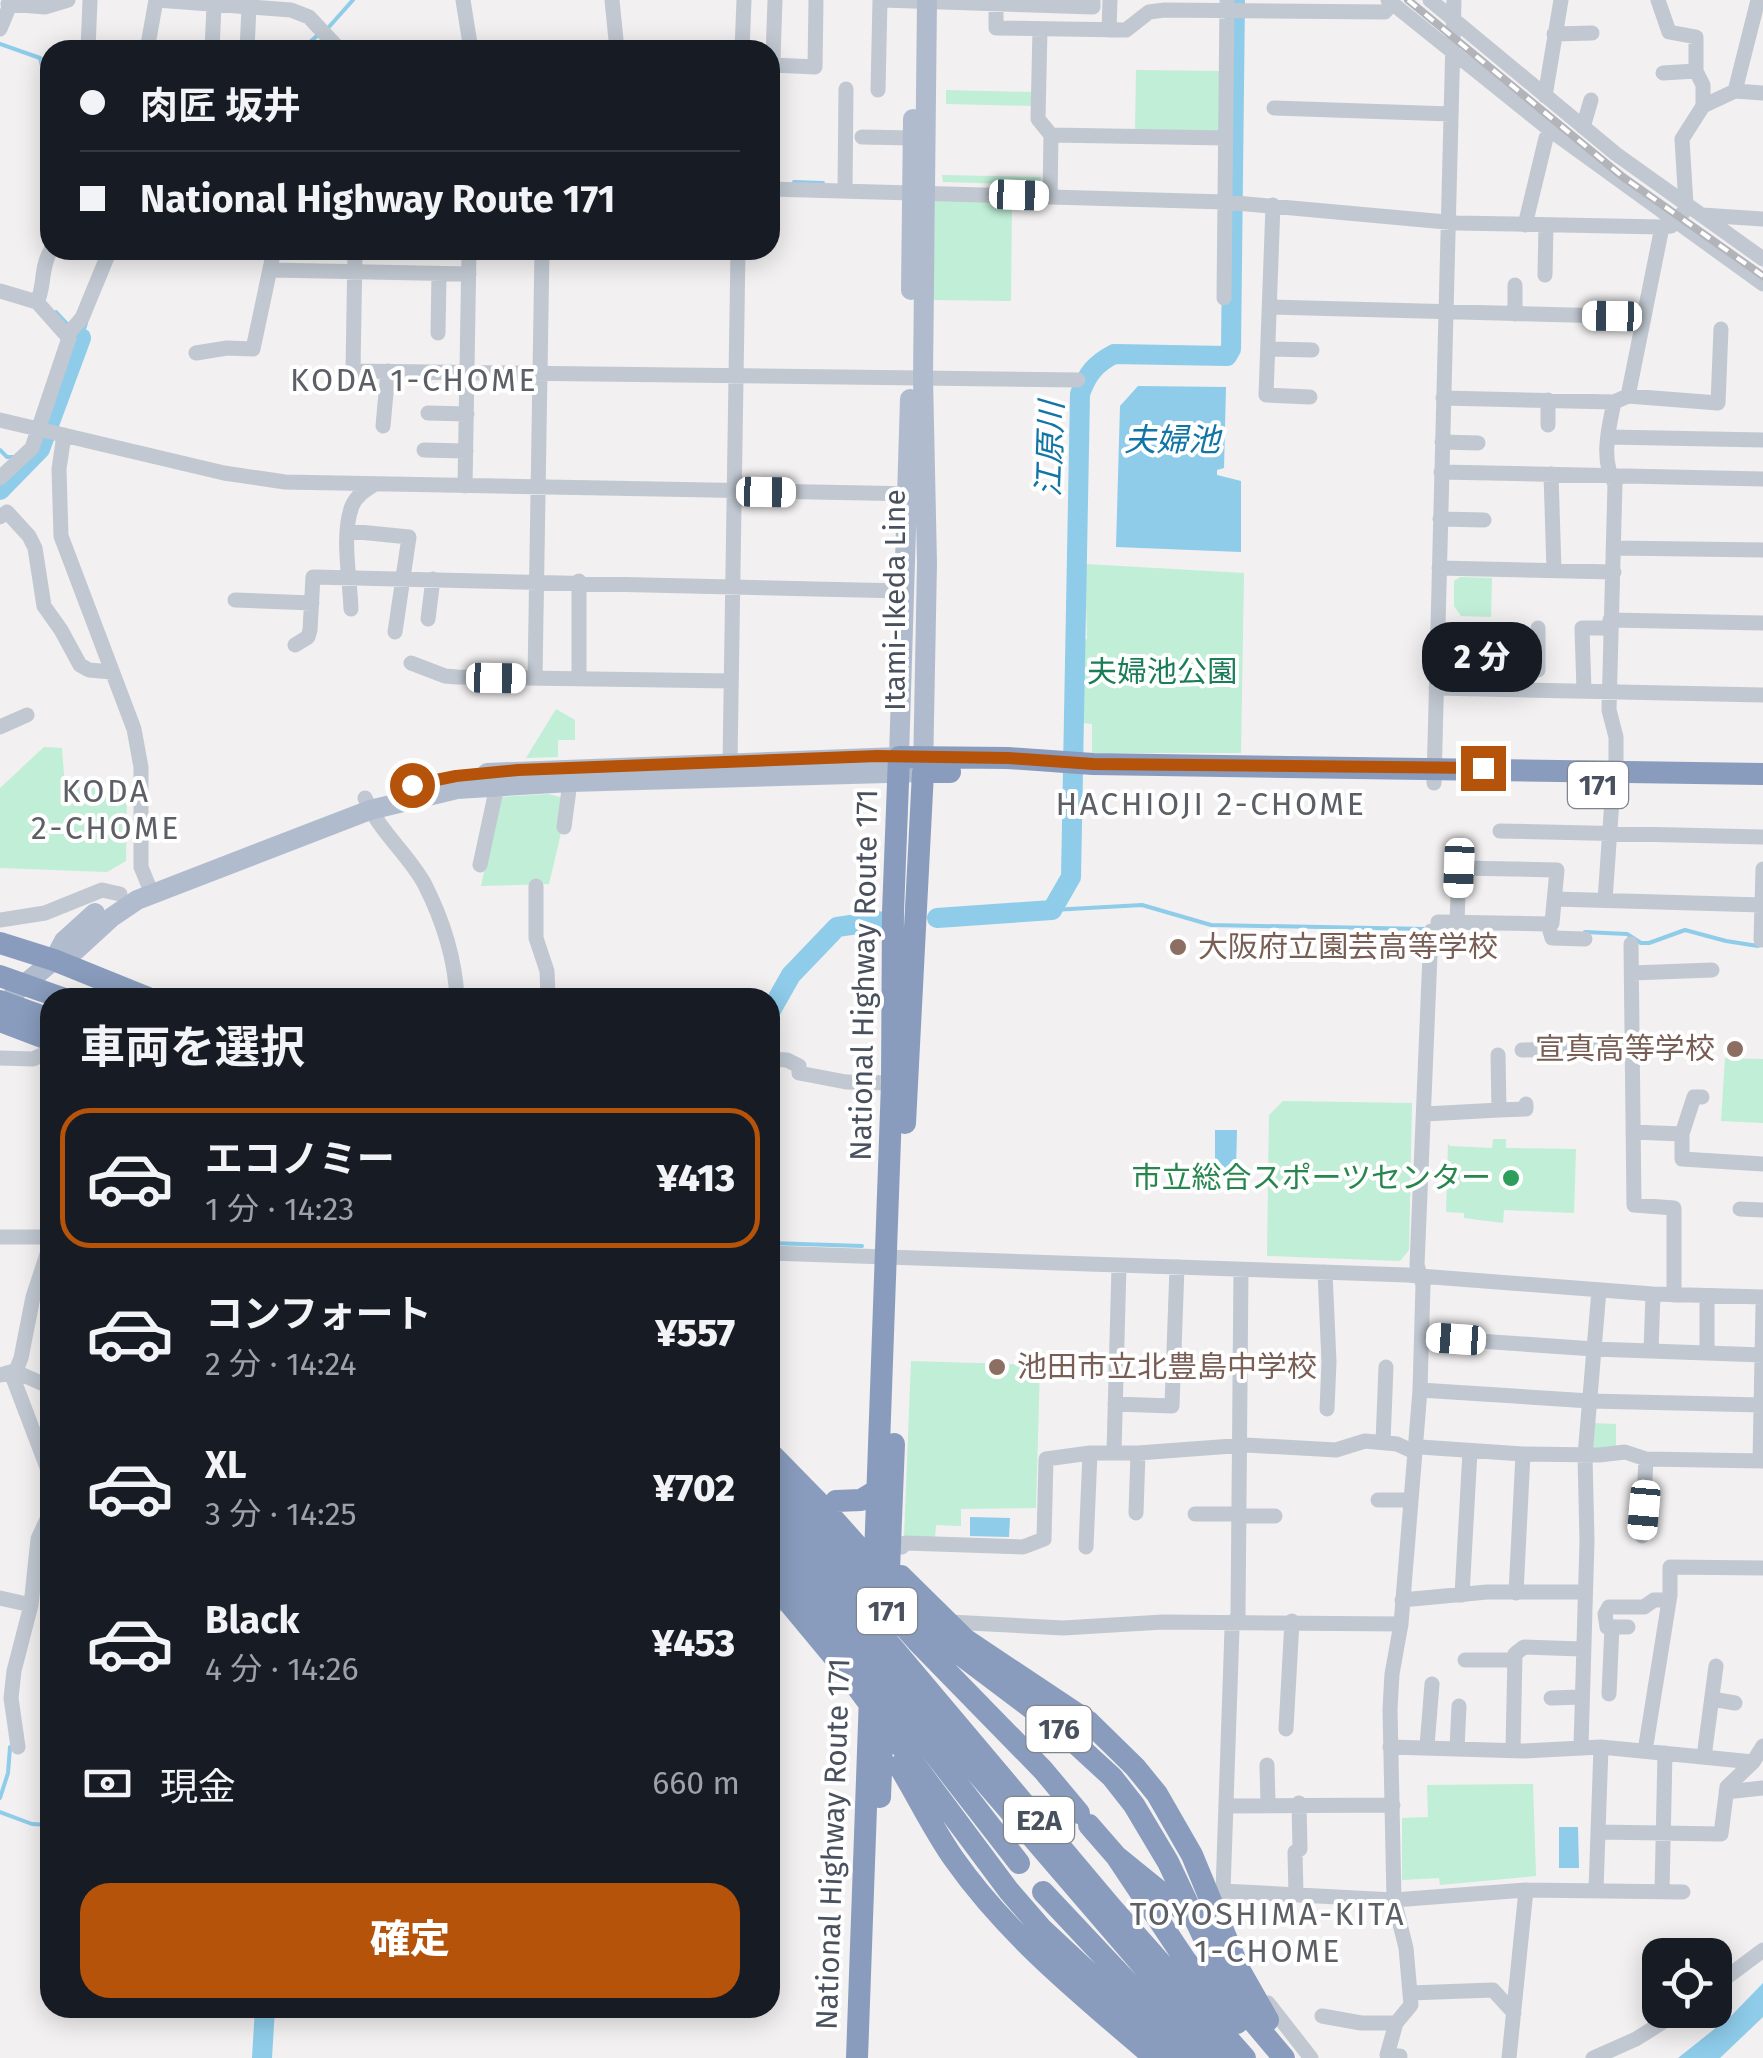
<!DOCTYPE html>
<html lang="ja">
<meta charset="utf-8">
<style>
body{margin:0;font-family:"Fira Sans","Noto Sans JP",sans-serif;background:#20242c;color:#f1f3f6;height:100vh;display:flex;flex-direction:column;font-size:38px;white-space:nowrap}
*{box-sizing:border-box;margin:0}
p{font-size:32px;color:#9ea1a6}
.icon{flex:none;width:55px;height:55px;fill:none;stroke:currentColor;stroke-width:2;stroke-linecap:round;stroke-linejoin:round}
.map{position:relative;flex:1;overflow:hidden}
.details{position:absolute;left:40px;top:988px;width:740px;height:1030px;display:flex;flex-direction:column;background:#171b24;border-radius:30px;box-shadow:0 5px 25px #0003}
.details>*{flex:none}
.top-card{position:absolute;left:40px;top:40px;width:740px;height:220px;border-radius:30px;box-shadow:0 5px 25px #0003;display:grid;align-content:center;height:220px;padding:0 40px;background:#171b24}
.controls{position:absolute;left:1642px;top:1938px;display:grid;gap:20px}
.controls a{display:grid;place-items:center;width:90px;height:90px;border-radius:20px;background:#171b24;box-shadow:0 5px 25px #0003;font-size:50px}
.end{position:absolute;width:45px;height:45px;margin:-22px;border:12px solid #b45309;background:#fff;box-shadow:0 0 0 5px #fff}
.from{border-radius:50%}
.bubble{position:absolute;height:70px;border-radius:30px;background:#171b24;box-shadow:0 5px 25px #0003;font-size:32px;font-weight:800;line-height:70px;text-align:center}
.car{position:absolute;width:30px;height:60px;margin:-30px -15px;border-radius:12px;box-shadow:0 0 8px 2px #0007;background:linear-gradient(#fff 24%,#345 0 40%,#fff 0 76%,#345 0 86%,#fff 0)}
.top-card b{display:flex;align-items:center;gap:35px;height:95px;font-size:38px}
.top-card b+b{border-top:2px solid #363941}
.top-card i{width:25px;height:25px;background:#f1f3f6}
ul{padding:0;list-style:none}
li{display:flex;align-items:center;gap:30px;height:140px;margin:0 20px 15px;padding:0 20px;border:5px solid transparent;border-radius:30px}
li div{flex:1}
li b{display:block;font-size:38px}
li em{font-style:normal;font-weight:800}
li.selected{border-color:#b45309}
li>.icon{width:90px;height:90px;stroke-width:1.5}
h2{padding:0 40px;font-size:45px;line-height:120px}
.pay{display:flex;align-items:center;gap:25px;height:110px;padding:0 40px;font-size:38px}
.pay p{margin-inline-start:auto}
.cta{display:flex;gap:20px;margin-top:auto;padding:20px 40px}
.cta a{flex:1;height:115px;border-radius:30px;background:#b45309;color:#fff;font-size:40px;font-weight:800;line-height:115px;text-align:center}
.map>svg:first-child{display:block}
.green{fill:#c0eed7}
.water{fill:#8eccea}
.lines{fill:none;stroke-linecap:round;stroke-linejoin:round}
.stream{stroke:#8eccea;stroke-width:4}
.river{stroke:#8eccea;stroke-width:20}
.minor{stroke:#c1c8d1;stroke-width:15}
.major{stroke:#b0bcce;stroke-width:20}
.highway{stroke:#899cbd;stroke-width:22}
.rail-casing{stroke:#b2b4ba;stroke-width:8}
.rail{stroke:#fff;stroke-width:4;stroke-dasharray:11;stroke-linecap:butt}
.route{stroke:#b45309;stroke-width:12}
.education-dot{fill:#8d6e63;stroke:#fff;stroke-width:4}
.leisure-dot{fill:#2e9e5b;stroke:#fff;stroke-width:4}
.labels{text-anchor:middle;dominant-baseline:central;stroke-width:8;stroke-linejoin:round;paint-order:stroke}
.shield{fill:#fff;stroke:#7f858e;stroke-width:2.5}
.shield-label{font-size:28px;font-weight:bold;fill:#48515d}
.street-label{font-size:30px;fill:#48515d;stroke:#fff}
.park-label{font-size:30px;fill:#1a7d57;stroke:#fff}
.education-label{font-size:30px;fill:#785e54;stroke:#fff;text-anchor:start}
.leisure-label{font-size:30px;fill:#27864d;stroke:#fff;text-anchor:end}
.neighbourhood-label{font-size:32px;letter-spacing:2.5px;fill:#5c5f65;stroke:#fff}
.water-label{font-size:32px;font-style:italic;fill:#1176a7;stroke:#fff}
</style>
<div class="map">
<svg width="1763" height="2058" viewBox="0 0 1763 2058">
<rect width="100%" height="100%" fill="#f2f0f0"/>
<path class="green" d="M1136,70L1221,71L1220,132L1135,131Z
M946,90L1033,92V106L946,104Z
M942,175L1041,177L1040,185L943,182Z
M935,200L1012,201L1011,301L933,300Z
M1085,564L1244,573L1241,753H1092V724L1083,723L1084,640L1087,639Z
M1460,577L1492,578L1491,617L1461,616L1454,606V581Z
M556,709L575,720V740H558V757L526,758Z
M44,747L62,748L65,787L127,789L126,861L107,872L0,868V788Z
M548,794L564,798L562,829L549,884L481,886L500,797Z
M1725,1058L1763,1059V1123L1721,1121Z
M1283,1101L1412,1103L1409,1250L1400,1261L1267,1256L1269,1115Z
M1493,1139H1506V1148L1576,1149L1574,1213L1504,1210L1503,1223L1464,1218V1213L1446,1212L1448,1144L1450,1146L1492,1148Z
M911,1361L1040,1365L1036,1508L961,1509V1526L936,1525L935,1538L904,1537Z
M1593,1423L1616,1424V1448H1591Z
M1533,1784L1536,1876L1440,1885L1439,1878L1402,1880V1818L1428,1817L1427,1785Z"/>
<path class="water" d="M1138,386L1226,387L1224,468L1217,470V475L1241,481V552L1116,547L1120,406Z
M1215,1130H1237L1236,1170H1215Z
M970,1517L1010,1518L1009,1537L970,1536Z
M1559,1827H1578L1579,1868H1559Z
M1763,1983V2017L1720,2058H1678L1732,2015Z"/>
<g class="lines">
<path class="stream" d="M328,28L353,0
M0,44L40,58L50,98
M301,50L319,34
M794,182L823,183
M46,246L50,221
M56,312L70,327
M77,334L81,338L86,323
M0,450L7,457H16
M1052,910L1142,905L1211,925L1426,929
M1585,932L1627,934L1641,943H1649L1685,930L1726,941L1758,946
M770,1243L862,1246
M0,1798L8,1773L10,1747
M0,1812L32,1824L50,1825"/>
<path class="river" d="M0,490L40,449L81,338
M937,918L1052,910L1071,877L1080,394C1087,374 1095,364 1114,354L1227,356L1231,349L1235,0
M770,1012L791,975L837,927L878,921
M262,2058L265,2008"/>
<path class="minor" d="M157,0L291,10L309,17L340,50
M463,0L471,50
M612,0L617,50
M882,0L1093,7V0
M1388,0L1550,130L1763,284
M1430,0L1616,154L1763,259
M1658,0L1669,32L1696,37V71
M8,4L45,7L68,0
M996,5V28L1126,30L1149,12L1165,10L1385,12L1392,3
M0,29L12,0
M1040,29L1038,119L1051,135L1050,196
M1109,30L1110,0
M1554,34L1592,33
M88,50L90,0
M147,50L156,0
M212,50L214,5
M247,50L249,7
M742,50L744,0
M48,62H50
M773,65L815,67L816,0
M1663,73L1696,71L1703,85V106
M772,88L775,0
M878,90L880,0
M1735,91L1763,93
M1545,96L1561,0
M1274,108L1451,114
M1583,127L1591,100
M1051,135L1226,138
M862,137L913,138
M770,189L1225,202L1457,223L1662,227L1671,226L1688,207
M845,190L846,89
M1273,205L1266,395L1310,397
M1686,205L1682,139L1703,106L1735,91L1758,0
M1702,215L1763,219
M1525,225L1546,138L1550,130
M355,250L353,371L1078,380
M272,270L469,274
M1545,275L1546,225
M1515,285V314
M0,291L37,302L69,338L32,448L0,478
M1224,298L1227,2
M37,302C45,287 40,268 51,250
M1270,307L1644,317
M438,333L439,274
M68,334L82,318L110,250
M1268,349L1312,350
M196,353L227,348L253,349L274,250
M1628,396L1662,227
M1443,398L1614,402L1628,396L1718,403L1721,329
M1548,400V425
M1614,402C1609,427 1600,460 1615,484L1609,710L1616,737V772
M428,413L467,414
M0,420L224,473L285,482L917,494
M383,426L388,371
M64,435L59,469L61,536L134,729L141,767V867L152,894
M1608,437L1763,440
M1442,442L1478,443
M424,450L466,451
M1441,472L1763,479
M1551,474L1554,570
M465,486L469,250
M0,517L7,512L29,536L35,548L44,606L61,630L80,665L89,670L112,672
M1440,519L1484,520
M349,531L409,537L395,632
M1614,548L1763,550
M1439,568L1614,572
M579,581V678
M235,600L312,603
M351,609C350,578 341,535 352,506C357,495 365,490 375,484
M428,619L433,579
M1610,620L1763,623
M295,645L308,637L310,630L313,577L902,591
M411,663L445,676L457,677L731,681
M1538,670V628
M535,678L542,250
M1436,688L1763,695
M1584,691L1582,628H1609
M0,727L27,715
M730,762L738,250
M1434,783L1454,0
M365,798C379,831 407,853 424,883C442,918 455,959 457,998
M564,827L570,782
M1500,831L1763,837
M480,865L497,786
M536,886V938L547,971L548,996L545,998
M1555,899L1762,905
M1605,900L1613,786
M0,920L45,913L102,890L120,894
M1438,922L1548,924L1552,923L1557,870L1459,868L1457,922
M1548,924L1552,938L1585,939
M1761,940L1763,869
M1631,944L1634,1205L1674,1208V1295
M1632,973L1712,970
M1522,1050L1696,1046
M0,1058L33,1059L50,1051
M770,1059L787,1060L799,1066V1073L846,1082L892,1083
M1499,1110L1526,1109V1104
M1425,1114L1499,1110L1498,1055
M1633,1132L1682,1134V1159L1763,1164
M1682,1134L1694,1097H1702
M1740,1209L1763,1210
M0,1237H50
M50,1245L33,1297L21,1358L13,1378L50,1475
M770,1253L1407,1275L1653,1294L1763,1297
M1325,1272L1329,1362L1327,1409
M1422,1337L1594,1349L1763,1355
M1651,1351L1653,1294
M1707,1353V1296
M0,1375L14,1371L50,1387
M1420,1390L1590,1401L1763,1405
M1115,1404L1172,1406L1177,1267
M1383,1442L1386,1367
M1114,1452L1119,1266
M1760,1461L1763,1306
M1378,1500H1411
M1136,1513L1138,1453
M1195,1514H1238
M1238,1516H1275
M1642,1536L1646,1459
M902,1547L905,1543L1023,1547L1044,1539L1046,1459L1090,1453H1138L1246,1445L1336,1450L1365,1441L1397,1444L1410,1450L1420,1447L1523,1454L1599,1455L1625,1452L1646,1459L1763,1461
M1086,1547L1090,1453
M1516,1593L1523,1454
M1462,1595L1470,1451
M0,1598L31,1605
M1402,1600L1487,1592H1584
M770,1609L774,1608
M950,1622L1063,1628L1163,1622L1401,1624
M1628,1627H1607L1605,1614L1609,1607H1644L1654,1600H1667
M1465,1660H1514
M1609,1694L1612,1627
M1551,1698L1581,1697
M1712,1699L1735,1703
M1286,1729L1292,1621
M1427,1746L1432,1684
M1581,1746L1587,1541L1585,1456L1599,1290
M18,1747L11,1698L14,1671L31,1605L38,1539L50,1513
M1390,1747L1524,1751L1601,1747L1753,1762
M1457,1748L1459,1706
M1513,1749L1515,1654L1524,1647L1581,1649
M1645,1751L1670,1595V1567L1763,1568
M1704,1757L1716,1666
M1267,1765L1268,1803
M1726,1792L1763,1788
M1299,1803L1300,1849
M1228,1806L1393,1805
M1599,1832L1721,1834L1727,1787L1753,1762L1763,1746
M1295,1852L1296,1895
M1596,1890L1601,1747
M1223,1891L1232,1629L1238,1615L1241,1270
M1662,1891L1665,1753
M1216,1903L1211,1896L1223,1891L1394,1900L1526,1890L1683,1892
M1715,1986L1763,1950
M1410,1993L1493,1990L1514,2013
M1268,2003L1311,2058
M1322,2016L1361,2023H1396
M1400,2056L1387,2055L1396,2023L1411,2005L1406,1948L1394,1900L1390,1709L1392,1674L1401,1624L1420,1390L1423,1285L1417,1265L1431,931
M1509,2058L1526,1890
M1593,2058L1636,2039L1682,2010"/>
<path class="major" d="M911,290L913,119
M487,773L899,757L910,399
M54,960L64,941L95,913
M14,993L54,960L76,950L112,917L137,900L370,810L457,789L570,782L923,772L927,563L923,378L927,0"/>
<path class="highway" d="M0,943L54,960L148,998
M0,976L62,998
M0,1001L50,1019
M0,1021L50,1040
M905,1123L923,772H950
M770,1453L821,1505L941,1640L1063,1732L1112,1777L1134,1805L1168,1862L1222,1976L1251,2019L1284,2058
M770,1477L917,1641L1043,1770L1079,1813
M836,1501L861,1500L876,1491
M770,1502L1112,1908L1245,2058
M770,1532L1222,2058
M770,1556L877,1680L1019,1863
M901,1576L966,1640L1089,1722L1135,1767L1157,1794L1192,1855L1239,1969L1268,2020
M770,1580L839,1663L1009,1891L1041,1928L1180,2058
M899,1766C918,1797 933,1829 954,1859C1009,1937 1083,1996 1155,2058
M880,1797L894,1444
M1089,1825L1116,1856L1190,1916
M1116,1856L1186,1961L1237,2023
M1043,1892L1199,2058
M857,2058L892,1083L893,912L899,757L1008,758L1093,764L1763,774"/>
<defs>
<path id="rail" d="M1408,0L1623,177L1763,276"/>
</defs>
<use href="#rail" class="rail-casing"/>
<use href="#rail" class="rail"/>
</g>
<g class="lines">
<path class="route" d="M412,785L456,776L518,770L877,756L1008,758L1093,764L1483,768"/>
</g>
<g class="education-dot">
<circle cx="1178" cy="947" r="10"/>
<circle cx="1735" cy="1049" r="10"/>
<circle cx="997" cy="1367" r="10"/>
</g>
<circle class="leisure-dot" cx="1511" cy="1178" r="10"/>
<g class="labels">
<g class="shield">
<rect x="1568" y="762" width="60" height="46" rx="8"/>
<rect x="857" y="1588" width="60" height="46" rx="8"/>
<rect x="1026.5" y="1706" width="65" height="46" rx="8"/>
<rect x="1004" y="1797" width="70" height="46" rx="8"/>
</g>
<g class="shield-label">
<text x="1598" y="785">171</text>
<text x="887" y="1611">171</text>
<text x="1059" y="1729">176</text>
<text x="1039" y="1820">E2A</text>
</g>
<g class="street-label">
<text transform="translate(895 600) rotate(-90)">Itami-Ikeda Line</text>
<text transform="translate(864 975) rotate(-89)">National Highway Route 171</text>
<text transform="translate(833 1844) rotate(-88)">National Highway Route 171</text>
</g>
<g class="park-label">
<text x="1162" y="672">夫婦池公園</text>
</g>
<g class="education-label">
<text x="1198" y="947">大阪府立園芸高等学校</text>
<text x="1715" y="1049" text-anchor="end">宣真高等学校</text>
<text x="1017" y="1367">池田市立北豊島中学校</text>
</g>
<g class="leisure-label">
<text x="1491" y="1178">市立総合スポーツセンター</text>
</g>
<g class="neighbourhood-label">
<text x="414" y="380">KODA 1-CHOME</text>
<text x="106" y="791">KODA<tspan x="106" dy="37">2-CHOME</tspan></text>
<text x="1211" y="804">HACHIOJI 2-CHOME</text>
<text x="1268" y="1914">TOYOSHIMA-KITA<tspan x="1268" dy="37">1-CHOME</tspan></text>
</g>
<g class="water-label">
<text x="1172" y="440">夫婦池</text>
<text transform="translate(1050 449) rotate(-88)">江原川</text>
</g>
</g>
</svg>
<div class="controls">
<a><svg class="icon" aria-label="locate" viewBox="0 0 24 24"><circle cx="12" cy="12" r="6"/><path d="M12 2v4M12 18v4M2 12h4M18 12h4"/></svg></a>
</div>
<i class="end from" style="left:412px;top:785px"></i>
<i class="end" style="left:1483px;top:768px"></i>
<div class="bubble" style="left:1422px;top:622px;width:120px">2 分</div>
<i class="car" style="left:1019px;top:195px;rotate:92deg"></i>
<i class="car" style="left:1612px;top:316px;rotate:271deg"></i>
<i class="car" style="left:766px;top:492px;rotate:91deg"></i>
<i class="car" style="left:496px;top:678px;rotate:91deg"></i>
<i class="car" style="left:1459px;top:868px;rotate:182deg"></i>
<i class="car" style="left:1456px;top:1339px;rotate:274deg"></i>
<i class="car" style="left:1644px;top:1510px;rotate:185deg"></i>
<div class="top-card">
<b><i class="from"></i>肉匠 坂井</b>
<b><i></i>National Highway Route 171</b>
</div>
<section class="details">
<h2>車両を選択</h2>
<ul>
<li class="selected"><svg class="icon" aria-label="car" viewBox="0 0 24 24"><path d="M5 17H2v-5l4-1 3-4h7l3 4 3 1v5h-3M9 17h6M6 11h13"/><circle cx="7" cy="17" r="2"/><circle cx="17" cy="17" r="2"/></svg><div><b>エコノミー</b><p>1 分 · 14:23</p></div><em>¥413</em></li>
<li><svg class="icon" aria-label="car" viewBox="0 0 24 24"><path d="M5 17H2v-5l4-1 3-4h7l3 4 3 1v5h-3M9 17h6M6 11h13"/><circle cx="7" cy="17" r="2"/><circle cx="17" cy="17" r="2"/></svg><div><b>コンフォート</b><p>2 分 · 14:24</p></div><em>¥557</em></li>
<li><svg class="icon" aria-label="car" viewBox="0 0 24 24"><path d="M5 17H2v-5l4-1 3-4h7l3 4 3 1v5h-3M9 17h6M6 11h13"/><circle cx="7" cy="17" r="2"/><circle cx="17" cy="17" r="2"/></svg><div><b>XL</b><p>3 分 · 14:25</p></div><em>¥702</em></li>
<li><svg class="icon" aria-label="car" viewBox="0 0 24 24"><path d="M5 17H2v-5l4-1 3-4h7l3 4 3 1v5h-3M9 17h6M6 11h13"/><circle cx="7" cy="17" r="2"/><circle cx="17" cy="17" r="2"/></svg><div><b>Black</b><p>4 分 · 14:26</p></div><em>¥453</em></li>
</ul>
<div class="pay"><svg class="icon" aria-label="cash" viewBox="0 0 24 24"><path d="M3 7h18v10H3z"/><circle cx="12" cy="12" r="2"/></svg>現金<p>660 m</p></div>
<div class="cta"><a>確定</a></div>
</section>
</div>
